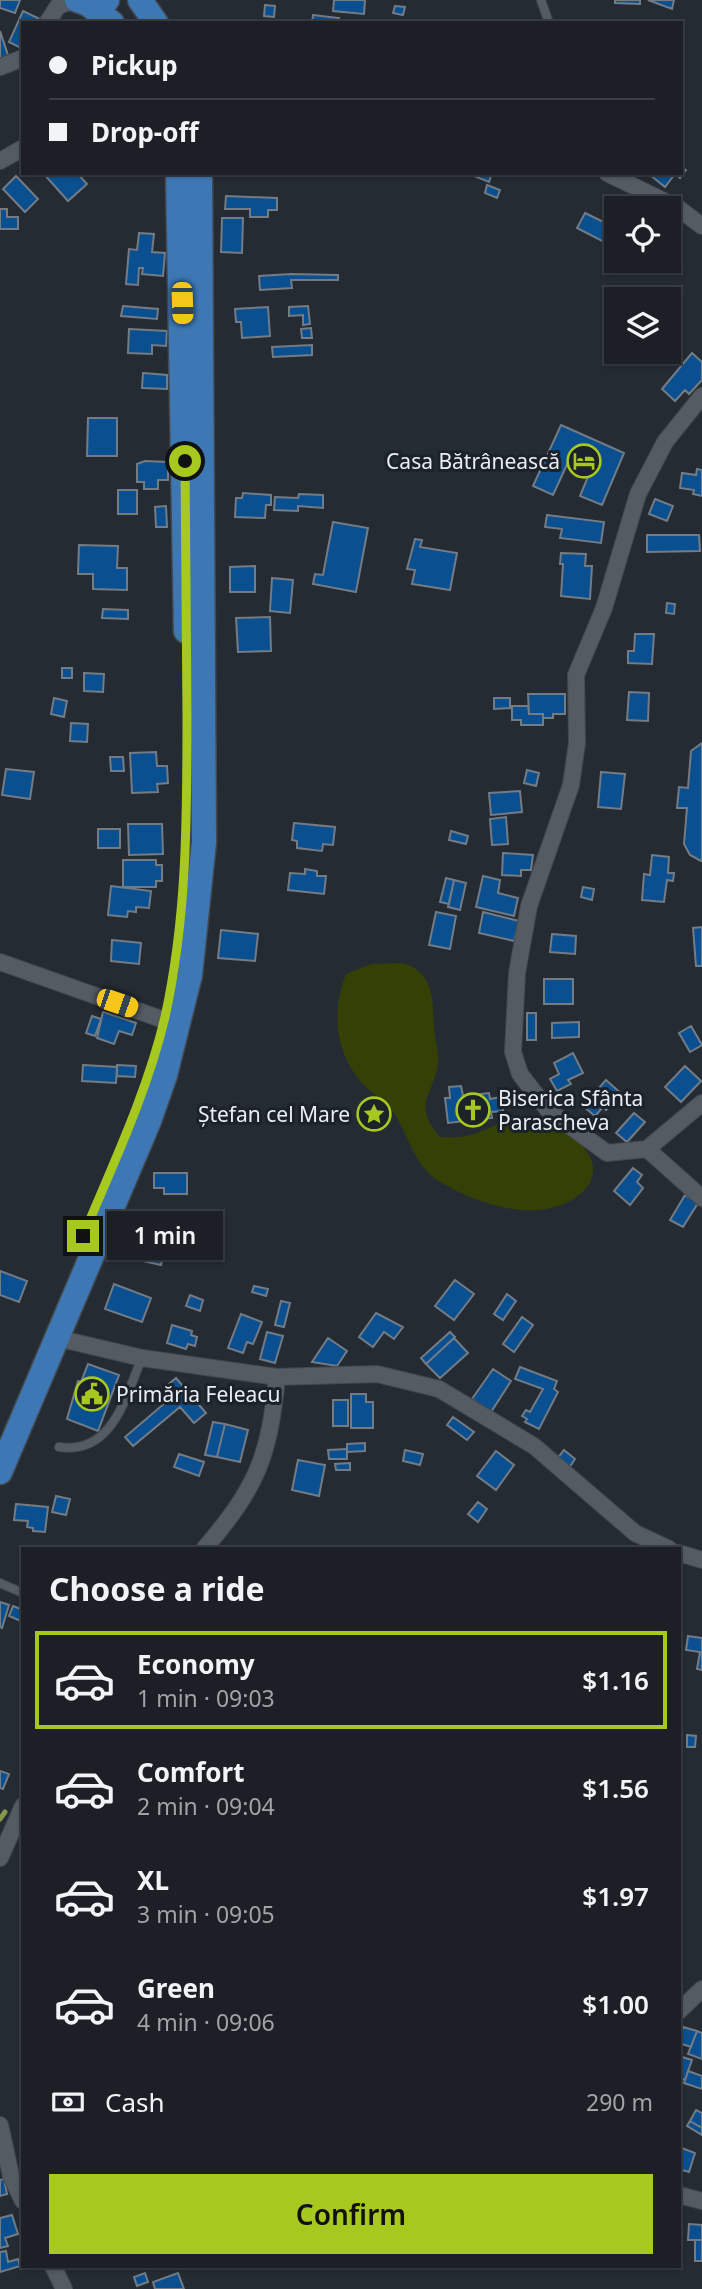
<!DOCTYPE html>
<meta charset="utf-8">
<style>
body{margin:0;font-family:"Noto Sans",sans-serif;background:#292d32;color:#f1f3f6;height:100vh;display:flex;flex-direction:column;font-size:26px;white-space:nowrap}
*{box-sizing:border-box;margin:0}
p{font-size:23px;color:#a0a3a7}
.icon{flex:none;width:38px;height:38px;fill:none;stroke:currentColor;stroke-width:2;stroke-linecap:round;stroke-linejoin:round}
.map{position:relative;flex:1;overflow:hidden}
.details{position:absolute;left:21px;top:1547px;width:660px;height:721px;display:flex;flex-direction:column;background:#1c2026;border-radius:0px;box-shadow:0 2px 5px #0004,0 0 0 2px #3a3e43}
.details>*{flex:none}
.guide{position:absolute;left:21px;top:21px;width:662px;height:154px;border-radius:0px;box-shadow:0 2px 5px #0004,0 0 0 2px #3a3e43;display:grid;align-content:center;height:154px;padding:0 28px;background:#1c2026}
.buttons{position:absolute;left:604px;top:196px;display:grid;gap:14px}
.buttons a{display:grid;place-items:center;width:77px;height:77px;border-radius:0px;background:#1c2026;box-shadow:0 2px 5px #0004,0 0 0 2px #3a3e43;font-size:35px}
.end{position:absolute;width:32px;height:32px;margin:-16px;border:9px solid #a7c81e;background:#111;box-shadow:0 0 0 4px #111}
.from{border-radius:50%}
.bubble{position:absolute;height:49px;border-radius:0px;background:#1c2026;box-shadow:0 2px 5px #0004,0 0 0 2px #3a3e43;font-size:23px;font-weight:600;line-height:49px;text-align:center}
.car{position:absolute;width:21px;height:42px;margin:-21px -10px;border-radius:9px;box-shadow:0 0 5px 2px #0007;background:linear-gradient(#f5c518 24%,#345 0 40%,#f5c518 0 76%,#345 0 86%,#f5c518 0)}
.guide b{display:flex;align-items:center;gap:24px;height:66px;font-size:26px}
.guide b+b{border-top:2px solid #3a3e43}
.guide i{width:18px;height:18px;background:#f1f3f6}
ul{padding:0;list-style:none}
li{display:flex;align-items:center;gap:21px;height:98px;margin:0 14px 10px;padding:0 14px;border:4px solid transparent;border-radius:0px}
li div{flex:1}
li b{display:block;font-size:26px}
li em{font-style:normal;font-weight:600}
li.active{border-color:#a7c81e}
li>.icon{width:63px;height:63px;stroke-width:1.5}
h2{padding:0 28px;font-size:32px;line-height:84px}
.pay{display:flex;align-items:center;gap:18px;height:77px;padding:0 28px;font-size:26px}
.pay p{margin-inline-start:auto}
.primary-button{display:flex;gap:14px;margin-top:auto;padding:14px 28px}
.primary-button a{flex:1;height:80px;border-radius:0px;background:#a7c81e;color:#111;font-size:28px;font-weight:600;line-height:80px;text-align:center}
.map>svg:first-child{display:block}
.green{fill:#354007}
.lines{fill:none;stroke-linecap:round;stroke-linejoin:round}
.stream{stroke:#879649;stroke-width:5}
.building{fill:#0a4f8f;stroke:#737b84;stroke-width:2}
.lane-casing{stroke:#43484e;stroke-width:10}
.street-casing{stroke:#43484e;stroke-width:18}
.primary-casing{stroke:#43484e;stroke-width:27}
.lane{stroke:#545b63;stroke-width:8}
.street{stroke:#545b63;stroke-width:16}
.primary{stroke:#3d78b5;stroke-width:24}
.route{stroke:#a7c81e;stroke-width:9}
.labels{text-anchor:middle;dominant-baseline:central;stroke-width:6;stroke-linejoin:round;paint-order:stroke}
.poi-label{font-size:21px;fill:#e9eef3;stroke:#1c2229;text-anchor:end}
</style>
<div class="map">
<svg width="702" height="2289" viewBox="0 0 702 2289">
<rect width="100%" height="100%" fill="#252b33"/>
<path class="green" d="M401,963C434,970 433,1000 434,1028C435,1039 439,1050 438,1061C436,1094 410,1102 440,1137C449,1137 458,1138 467,1136C492,1131 514,1109 543,1117C552,1119 561,1129 569,1134C619,1169 583,1207 536,1210C506,1213 465,1197 440,1182C409,1163 409,1128 387,1104C381,1097 372,1093 366,1087C336,1057 330,1013 346,974L371,964Z"/>
<g class="lines">
<path class="stream" d="M0,1819L5,1812"/>
</g>
<path class="building" d="M0,0H20L15,13L0,8Z
M334,0H365L364,14L333,11Z
M615,0H640V4L615,3Z
M648,0H674L672,9Z
M265,5L275,6L274,17L264,16Z
M395,6L405,7L403,15L393,13Z
M23,11L40,19L39,23H23V49L9,42Z
M313,15L339,18L338,23H312Z
M0,31L10,61L0,64Z
M681,167L686,170L680,178L675,174L665,187L650,175L652,173H681Z
M43,173H77L87,184L68,201Z
M475,173H492L489,182L474,176Z
M16,176L38,199L25,212L3,189Z
M487,185L500,190L497,198L485,193Z
M226,196L277,198V210H268V217H250V209H225Z
M0,209H7V217H18V229H0Z
M585,213L614,227L606,243L577,228Z
M222,218H243L242,253L221,252Z
M139,233L154,234L152,252L165,253L163,276L142,274L143,268H139L138,285L126,284L129,249L137,250Z
M291,274L338,275V280H291L292,288L260,290L259,276Z
M123,306L158,309L157,319L121,316Z
M308,306L310,324L303,325V315L289,316V307Z
M268,307L270,336L242,338L241,322H236L235,309Z
M311,328L312,338H302L301,329Z
M129,329L167,331L166,346L152,345V354L128,353Z
M312,345V355L273,357L272,347Z
M692,353L702,362V380L689,394L685,390L675,401L662,389Z
M143,373L167,375V389L142,388Z
M88,418H117V456H87Z
M561,425L624,453L602,505L580,496L592,467L570,458L553,495L533,486Z
M145,461L168,462V480H158V489H144V482H137V464Z
M697,469L702,470V496L693,494L694,490L680,488L682,473L696,475Z
M118,490H137V514H118Z
M243,493L271,495V505H266L265,518L235,517L236,498H242Z
M299,494L323,495V508L298,506V511L274,510L275,497L298,498Z
M655,499L673,506L667,521L649,514Z
M166,506L167,527H156L155,507Z
M547,515L604,522L601,543L560,538L562,529L545,527Z
M333,522L368,528L356,592L313,584L315,574L323,575Z
M647,535H699L700,551L647,552Z
M415,539L422,540L420,547L457,553L450,590L412,584L415,570L407,569Z
M79,545L118,546L117,568H127V590L93,589V574H78Z
M561,553L586,554L585,566H592L590,599L561,596L563,564H560Z
M255,566V592H230V567Z
M272,578L293,580L290,613L270,611Z
M667,603L675,604L674,614L666,613Z
M103,609L128,610V619L102,618Z
M270,617L271,651L238,652L236,618Z
M635,634H654L652,664L628,663V651H634Z
M62,668H72V678H62Z
M84,673L104,674L103,692L84,691Z
M629,692L649,693L648,721L627,720Z
M528,694H565V714H553V718H543V714H529Z
M54,698L67,701L64,717L51,714Z
M494,698H510V708L494,709Z
M512,706H528L529,714H543V725H521V720H512Z
M71,723L88,724L87,742L70,741Z
M702,743V861H701L690,855L684,844L687,808H677L679,787L688,788L691,751Z
M156,752L157,766H167L168,783L157,784L158,792L132,793L130,753Z
M110,757H123L124,771H111Z
M6,769L34,772L30,799L2,795Z
M527,770L539,773L536,786L524,783Z
M601,772L625,774L621,809L598,807Z
M520,791L522,812L491,815L489,793Z
M506,817L508,844L492,845L490,819Z
M294,823L335,827L333,845L323,844L322,851L297,848V841L292,840Z
M128,824H162L163,854L129,855Z
M98,829H120V848H98Z
M451,831L468,836L466,844L449,840Z
M503,853L533,855L531,870H521V876L502,875Z
M652,855L669,857L668,873H674L673,881L667,880L664,902L642,900L644,874L650,875Z
M123,860H156V865H162V881H156V887H123Z
M305,869L317,871V876H326L324,894L288,890L290,873L305,874Z
M483,876L500,880L498,893L518,898L514,916L476,907Z
M446,878L454,880L449,904L440,902Z
M454,880L466,883L460,910L448,907Z
M111,886L151,891L149,908L136,907V912L128,911L127,917L108,915Z
M583,887L594,889L592,900L581,897Z
M436,912L456,916L450,949L429,945Z
M483,912L519,921L514,941L479,933Z
M702,927V966H696L693,928Z
M221,930L258,934L255,961L218,958Z
M552,934L576,936L575,954L550,952Z
M112,940L141,943L139,964L111,961Z
M544,979H573V1004H544Z
M103,1012L136,1023L132,1035L119,1031L114,1044L97,1038Z
M527,1013H536V1040H527Z
M92,1016L101,1019L95,1036L86,1033Z
M579,1022V1037L552,1038V1023Z
M691,1026L702,1045L690,1052L679,1033Z
M573,1053L583,1073L568,1080L571,1084L557,1091L550,1079L559,1074L554,1063Z
M83,1065L117,1067L116,1083L82,1081Z
M117,1065L136,1066L135,1077L117,1076Z
M685,1066L701,1081L681,1102L665,1087Z
M606,1080L624,1096L614,1107L611,1105L606,1110L603,1107L595,1116L583,1106Z
M461,1086L463,1096L489,1093L490,1099L501,1097L503,1111L491,1112L492,1118L448,1123L445,1098H450L449,1087Z
M634,1113L645,1122L627,1142L616,1133Z
M633,1168L642,1175L637,1182L643,1188L630,1205L614,1191Z
M154,1173H187V1194H164V1188H154Z
M685,1195L698,1203L683,1227L670,1220Z
M142,1224L159,1227L155,1247L165,1249L161,1265L121,1256L124,1241L138,1243Z
M0,1271L27,1281L19,1302L0,1295Z
M455,1280L474,1294L454,1320L435,1306Z
M114,1284L151,1298L142,1322L105,1309Z
M254,1286L268,1289L266,1296L252,1292Z
M507,1294L516,1301L503,1320L494,1314Z
M190,1295L203,1300L200,1311L186,1306Z
M281,1301L290,1303L284,1327L275,1325Z
M376,1313L403,1327L394,1339L384,1332L373,1347L359,1337Z
M241,1314L262,1322L253,1344L247,1342L243,1353L228,1348Z
M522,1317L533,1325L514,1352L503,1344Z
M172,1325L192,1331L191,1335L197,1337L195,1346L188,1344L186,1349L167,1343Z
M267,1332L283,1336L275,1363L260,1359Z
M450,1332L455,1337L426,1364L421,1358Z
M328,1338L347,1351L337,1366L312,1362Z
M454,1338L468,1353L440,1378L426,1364Z
M88,1364L119,1375L98,1431L67,1419L78,1381L81,1382Z
M520,1367L557,1381L554,1389L558,1392L539,1429L525,1422L527,1419L522,1416L526,1410L530,1412L543,1389L515,1379Z
M493,1369L511,1381L491,1412L472,1399Z
M176,1378L206,1413L194,1423L180,1407L133,1446L125,1437L172,1397L164,1388Z
M351,1394H366V1402H373V1428H351Z
M333,1400H348V1426H333Z
M453,1417L474,1432L467,1440L447,1425Z
M213,1422L225,1424L217,1457L205,1455Z
M225,1424L248,1430L240,1462L217,1457Z
M365,1443V1451L347,1452V1444Z
M347,1449V1459H329L328,1450Z
M405,1450L423,1454L420,1465L403,1461Z
M564,1450L575,1459L569,1468L557,1459Z
M496,1451L514,1465L496,1490L477,1476Z
M179,1454L204,1462L199,1476L174,1467Z
M298,1460L325,1465L319,1496L292,1490Z
M350,1463V1470H336L335,1464Z
M56,1496L70,1499L66,1515L52,1512Z
M478,1502L487,1509L478,1522L468,1514Z
M16,1504L48,1507L45,1532L33,1531V1528L27,1527L28,1521L14,1520Z
M0,1602L9,1605L2,1628L0,1627Z
M13,1606L23,1610V1622L9,1616Z
M688,1636L702,1638V1670L697,1669L700,1652L686,1650Z
M687,1735L696,1736L695,1747H687Z
M0,1771L9,1774L3,1789L0,1788Z
M683,2027L697,2031L691,2047L679,2043Z
M697,2031L702,2033V2059L688,2054Z
M679,2056L692,2060L685,2080L679,2078Z
M688,2071L702,2076V2089L684,2083Z
M696,2110L702,2113V2128L690,2121Z
M690,2121L702,2128V2135L687,2126Z
M679,2147L695,2153L689,2172L679,2169Z
M4,2179L7,2194L0,2196V2180Z
M12,2215L18,2234L5,2238L8,2246L0,2248V2218Z
M689,2224L702,2225V2240H688Z
M695,2240H702V2261H695Z
M6,2251L8,2262L18,2259L20,2266L0,2272V2252Z
M145,2273L148,2282L137,2286L134,2277Z
M178,2273L184,2289H155L153,2282Z"/>
<g class="lines">
<defs>
<path id="lane" d="M541,0L549,23
M59,1447C113,1455 125,1397 142,1358
M0,1583L23,1593"/>
<path id="street" d="M47,23L58,6L76,0
M0,67L23,58
M0,161L23,148
M607,173L678,208L702,226
M702,396L665,442L638,494L604,608L576,675L577,743L571,785L529,906L517,973L513,1052L520,1074L548,1110L607,1153L647,1149L702,1198
M0,962L164,1020
M647,1149L702,1103
M57,1338L142,1358L277,1377L377,1374L439,1389L534,1446L635,1533L669,1549
M204,1549C257,1487 269,1458 277,1377
M679,1553L702,1560
M0,1858L23,1806
M679,2011L702,1989
M0,2125L11,2176L23,2201
M679,2195L702,2201
M53,2266L64,2289"/>
<path id="primary" d="M77,0L88,4L107,0
M140,0L156,23
M88,4L112,23
M178,173L186,631
M0,1472L149,1121L165,1075L190,975L204,842L200,173"/>
</defs>
<use href="#lane" class="lane-casing"/>
<use href="#street" class="street-casing"/>
<use href="#primary" class="primary-casing"/>
<use href="#lane" class="lane"/>
<use href="#street" class="street"/>
<use href="#primary" class="primary"/>
</g>
<g class="lines">
<path class="route" d="M83,1236C113,1164 147,1093 165,1017C187,917 187,818 187,716C186,631 185,546 185,461"/>
</g>
<defs>
<symbol id="hotel-ring" viewBox="-11 -11 22 22"><circle r="9.5" fill="#1c2229" stroke="#a7c81e" stroke-width="1.5"/><path d="M-6-4.5h1.5V1H6V5H4.5V3h-9V5H-6ZM-4 0a1.8 1.8 0 1 1 3.6 0ZM.5 0V-2.5h3Q6-2.5 6 0Z" fill="#a7c81e"/></symbol>
<symbol id="church-ring" viewBox="-11 -11 22 22"><circle r="9.5" fill="#1c2229" stroke="#a7c81e" stroke-width="1.5"/><path d="M-1.2-6h2.4v3.5h3.3v2.4h-3.3V6h-2.4V-.1h-3.3v-2.4h3.3Z" fill="#a7c81e"/></symbol>
<symbol id="sight-ring" viewBox="-11 -11 22 22"><circle r="9.5" fill="#1c2229" stroke="#a7c81e" stroke-width="1.5"/><path d="M0-6L1.8-2.2L6-1.7L2.9 1.2L3.7 5.4L0 3.3L-3.7 5.4L-2.9 1.2L-6-1.7L-1.8-2.2Z" fill="#a7c81e"/></symbol>
<symbol id="civic-ring" viewBox="-11 -11 22 22"><circle r="9.5" fill="#1c2229" stroke="#a7c81e" stroke-width="1.5"/><path d="M-.6-6.5H3V-4.5H.6V-3L4-1V1h2V6H-6V1h2V-1L-.6-3ZM-1.2 2.5V6h2.4V2.5Z" fill="#a7c81e"/></symbol>
</defs>
<g fill-rule="evenodd">
<use href="#hotel-ring" x="565" y="442" width="38" height="38"/>
<use href="#church-ring" x="454" y="1091" width="38" height="38"/>
<use href="#sight-ring" x="355" y="1095" width="38" height="38"/>
<use href="#civic-ring" x="73" y="1375" width="38" height="38"/>
</g>
<g class="labels">
<g class="poi-label">
<text x="560" y="461">Casa Bătrânească</text>
<text x="498" y="1098" text-anchor="start">Biserica Sfânta<tspan x="498" dy="24">Parascheva</tspan></text>
<text x="350" y="1114">Ștefan cel Mare</text>
<text x="116" y="1394" text-anchor="start">Primăria Feleacu</text>
</g>
</g>
</svg>
<div class="buttons">
<a><svg class="icon" aria-label="locate" viewBox="0 0 24 24"><circle cx="12" cy="12" r="6"/><path d="M12 2v4M12 18v4M2 12h4M18 12h4"/></svg></a>
<a><svg class="icon" aria-label="layers" viewBox="0 0 24 24"><path d="M12 4l9 5-9 5-9-5zM3 14l9 5 9-5"/></svg></a>
</div>
<i class="end from" style="left:185px;top:461px"></i>
<i class="end" style="left:83px;top:1236px"></i>
<div class="bubble" style="left:107px;top:1211px;width:116px">1 min</div>
<i class="car" style="left:182px;top:303px;rotate:178deg"></i>
<i class="car" style="left:117px;top:1003px;rotate:109deg"></i>
<div class="guide">
<b><i class="from"></i>Pickup</b>
<b><i></i>Drop-off</b>
</div>
<section class="details">
<h2>Choose a ride</h2>
<ul>
<li class="active"><svg class="icon" aria-label="car" viewBox="0 0 24 24"><path d="M5 17H2v-5l4-1 3-4h7l3 4 3 1v5h-3M9 17h6M6 11h13"/><circle cx="7" cy="17" r="2"/><circle cx="17" cy="17" r="2"/></svg><div><b>Economy</b><p>1 min · 09:03</p></div><em>$1.16</em></li>
<li><svg class="icon" aria-label="car" viewBox="0 0 24 24"><path d="M5 17H2v-5l4-1 3-4h7l3 4 3 1v5h-3M9 17h6M6 11h13"/><circle cx="7" cy="17" r="2"/><circle cx="17" cy="17" r="2"/></svg><div><b>Comfort</b><p>2 min · 09:04</p></div><em>$1.56</em></li>
<li><svg class="icon" aria-label="car" viewBox="0 0 24 24"><path d="M5 17H2v-5l4-1 3-4h7l3 4 3 1v5h-3M9 17h6M6 11h13"/><circle cx="7" cy="17" r="2"/><circle cx="17" cy="17" r="2"/></svg><div><b>XL</b><p>3 min · 09:05</p></div><em>$1.97</em></li>
<li><svg class="icon" aria-label="car" viewBox="0 0 24 24"><path d="M5 17H2v-5l4-1 3-4h7l3 4 3 1v5h-3M9 17h6M6 11h13"/><circle cx="7" cy="17" r="2"/><circle cx="17" cy="17" r="2"/></svg><div><b>Green</b><p>4 min · 09:06</p></div><em>$1.00</em></li>
</ul>
<div class="pay"><svg class="icon" aria-label="cash" viewBox="0 0 24 24"><path d="M3 7h18v10H3z"/><circle cx="12" cy="12" r="2"/></svg>Cash<p>290 m</p></div>
<div class="primary-button"><a>Confirm</a></div>
</section>
</div>
